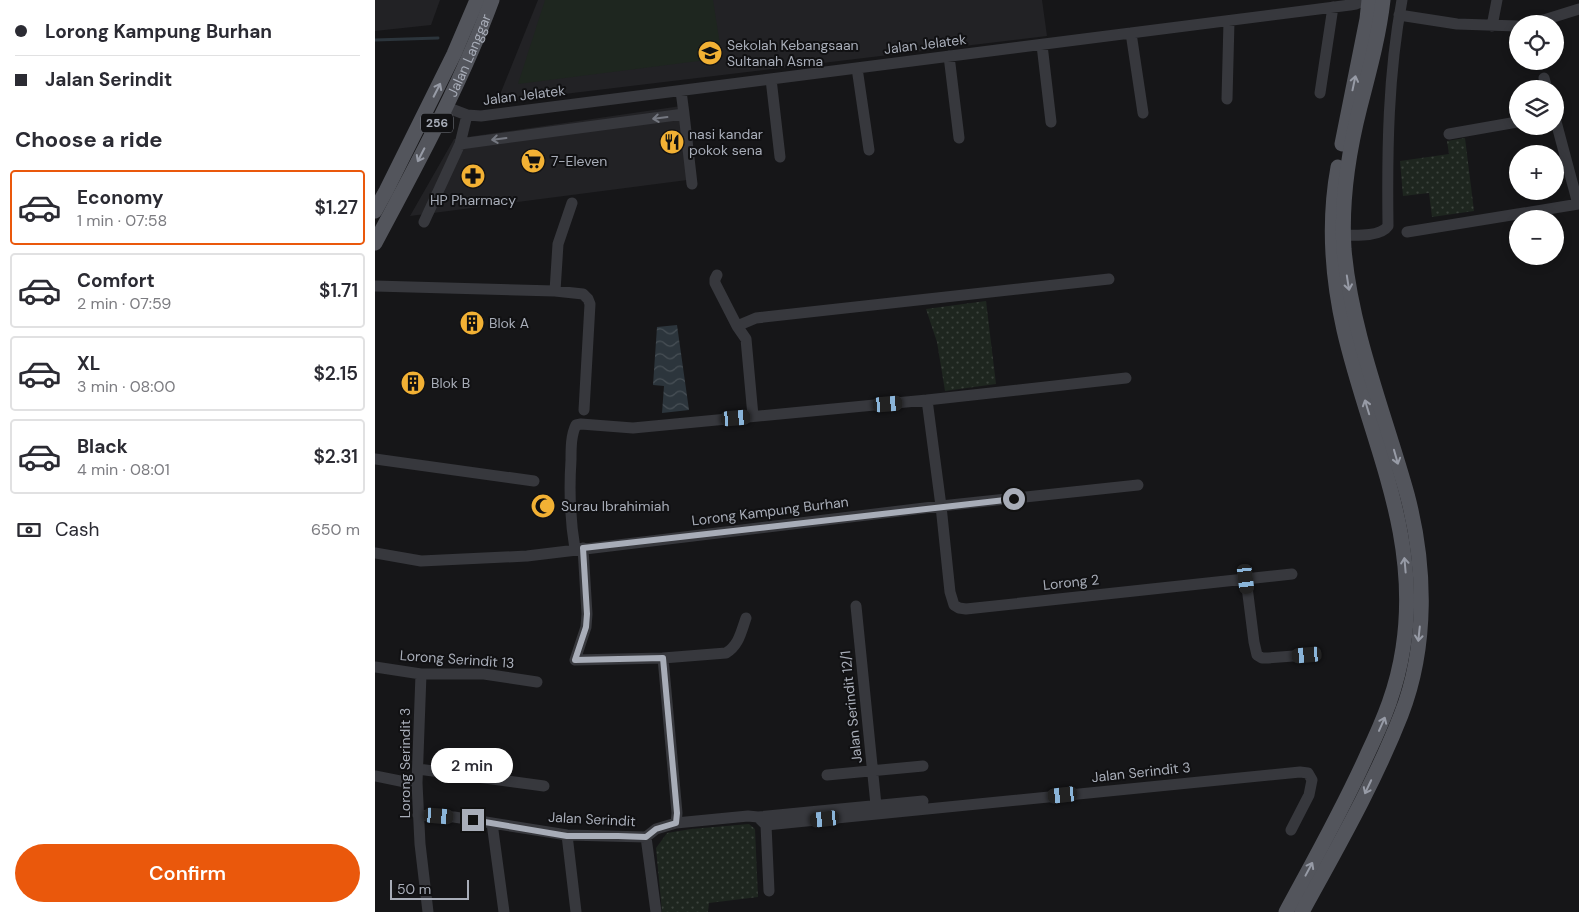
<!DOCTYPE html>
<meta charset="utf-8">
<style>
body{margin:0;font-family:"DM Sans",sans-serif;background:#f2f2f3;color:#2b2b33;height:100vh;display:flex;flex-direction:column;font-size:19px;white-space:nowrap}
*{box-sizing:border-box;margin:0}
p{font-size:16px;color:#7c7c81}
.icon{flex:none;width:28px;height:28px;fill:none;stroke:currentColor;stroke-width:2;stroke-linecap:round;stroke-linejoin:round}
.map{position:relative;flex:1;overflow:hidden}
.details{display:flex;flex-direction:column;background:#fff;width:375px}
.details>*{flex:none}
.top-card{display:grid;align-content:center;height:110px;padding:0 15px;background:#fff}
.controls{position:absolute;left:1134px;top:15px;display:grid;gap:10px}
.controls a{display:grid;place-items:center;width:55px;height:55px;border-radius:50%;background:#fff;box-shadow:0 2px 8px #0003;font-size:25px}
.scale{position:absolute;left:15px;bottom:12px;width:79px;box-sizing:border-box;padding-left:5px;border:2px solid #a8adb8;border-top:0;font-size:14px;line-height:18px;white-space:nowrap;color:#a8adb8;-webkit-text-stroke:4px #111113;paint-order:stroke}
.end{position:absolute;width:22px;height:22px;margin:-11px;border:6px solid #a8adb8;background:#111;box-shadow:0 0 0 2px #111}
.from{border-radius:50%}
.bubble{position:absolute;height:35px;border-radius:18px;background:#fff;box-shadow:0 2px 8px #0003;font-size:16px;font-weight:600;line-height:35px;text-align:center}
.car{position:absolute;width:15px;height:30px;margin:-15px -8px;border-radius:6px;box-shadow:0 0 4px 1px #0007;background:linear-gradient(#222 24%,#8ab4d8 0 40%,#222 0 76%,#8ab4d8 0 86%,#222 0)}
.top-card b{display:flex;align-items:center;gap:18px;height:48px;font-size:19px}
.top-card b+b{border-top:1px solid #e1e1e2}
.top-card i{width:12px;height:12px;background:#2b2b33}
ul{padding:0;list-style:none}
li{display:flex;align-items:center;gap:15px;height:75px;margin:0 10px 8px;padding:0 5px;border:2px solid #e1e1e2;border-radius:5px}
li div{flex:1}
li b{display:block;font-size:19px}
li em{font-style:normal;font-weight:600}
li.current{border-color:#ea580c}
li>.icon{width:45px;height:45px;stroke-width:1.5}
h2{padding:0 15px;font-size:22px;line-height:60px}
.pay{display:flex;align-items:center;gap:12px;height:55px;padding:0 15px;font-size:19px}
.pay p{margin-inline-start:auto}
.cta{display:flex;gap:10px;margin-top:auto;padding:10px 15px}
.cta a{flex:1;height:58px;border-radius:30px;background:#ea580c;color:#fff;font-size:20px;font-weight:600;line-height:58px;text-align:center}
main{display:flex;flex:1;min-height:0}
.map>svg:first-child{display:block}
.built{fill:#222225}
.grass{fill:url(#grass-dots)}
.garden{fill:#1e261f}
.water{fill:url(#water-waves)}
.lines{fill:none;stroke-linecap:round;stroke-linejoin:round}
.stream{stroke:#2c353c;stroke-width:3}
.minor{stroke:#37383d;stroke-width:11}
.major{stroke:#53555c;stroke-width:15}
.oneway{stroke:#979ba6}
.oneway2{stroke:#757881}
.route{stroke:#a8adb8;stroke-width:6}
.labels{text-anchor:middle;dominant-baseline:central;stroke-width:4;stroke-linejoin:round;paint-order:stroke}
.shield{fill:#111113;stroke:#7b7e86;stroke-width:1}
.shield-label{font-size:12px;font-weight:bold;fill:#a8adb8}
.street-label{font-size:14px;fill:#a8adb8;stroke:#111113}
.poi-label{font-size:14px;fill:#a8adb8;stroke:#111113;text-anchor:start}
</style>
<main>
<section class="details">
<div class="top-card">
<b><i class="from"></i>Lorong Kampung Burhan</b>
<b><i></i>Jalan Serindit</b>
</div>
<h2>Choose a ride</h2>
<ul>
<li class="current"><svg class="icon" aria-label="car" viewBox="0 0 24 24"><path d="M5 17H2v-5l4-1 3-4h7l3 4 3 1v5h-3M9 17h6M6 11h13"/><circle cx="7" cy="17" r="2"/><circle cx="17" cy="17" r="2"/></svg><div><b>Economy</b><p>1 min · 07:58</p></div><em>$1.27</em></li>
<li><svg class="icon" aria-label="car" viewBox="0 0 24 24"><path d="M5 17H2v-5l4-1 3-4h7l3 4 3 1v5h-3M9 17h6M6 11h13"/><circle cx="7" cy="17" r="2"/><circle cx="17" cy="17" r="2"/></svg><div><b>Comfort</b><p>2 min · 07:59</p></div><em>$1.71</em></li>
<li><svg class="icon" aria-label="car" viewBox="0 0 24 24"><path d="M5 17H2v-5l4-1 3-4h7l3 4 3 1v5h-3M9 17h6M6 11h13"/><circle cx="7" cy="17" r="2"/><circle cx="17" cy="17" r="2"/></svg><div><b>XL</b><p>3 min · 08:00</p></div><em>$2.15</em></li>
<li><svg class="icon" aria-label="car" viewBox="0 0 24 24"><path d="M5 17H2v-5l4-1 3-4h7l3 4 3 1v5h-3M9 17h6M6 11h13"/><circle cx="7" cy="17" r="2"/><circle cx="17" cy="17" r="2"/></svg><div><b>Black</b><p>4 min · 08:01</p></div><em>$2.31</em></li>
</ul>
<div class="pay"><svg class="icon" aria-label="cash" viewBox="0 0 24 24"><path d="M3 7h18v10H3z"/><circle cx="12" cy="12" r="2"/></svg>Cash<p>650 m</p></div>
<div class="cta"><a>Confirm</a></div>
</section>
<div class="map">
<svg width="1204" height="912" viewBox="0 0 1204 912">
<defs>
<pattern id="grass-dots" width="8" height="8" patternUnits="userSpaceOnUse" patternTransform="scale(1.25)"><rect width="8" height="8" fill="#1e261f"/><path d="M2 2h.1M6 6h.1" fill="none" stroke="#3c433d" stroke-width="1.8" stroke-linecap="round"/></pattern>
<pattern id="water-waves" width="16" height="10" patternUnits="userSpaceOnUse" patternTransform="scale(1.25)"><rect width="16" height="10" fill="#2c353c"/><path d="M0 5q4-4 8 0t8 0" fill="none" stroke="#485056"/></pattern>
</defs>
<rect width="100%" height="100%" fill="#161618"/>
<path class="built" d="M0,0H65L56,25L0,31Z
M163,0H667L672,36L122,102Z
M313,105L320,179L35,216L79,139Z"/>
<path class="grass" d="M1090,138L1099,211L1057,217L1054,193L1028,196L1025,161L1074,154L1072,141Z
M611,301L621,384L570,391L562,342L551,309Z
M374,824L380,829L383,897L334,903L333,912H287L281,848L292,833L316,829Z"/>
<path class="garden" d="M170,0H338L347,58L143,84Z"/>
<path class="water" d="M302,325L314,410L287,413L289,386L278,385L282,327Z"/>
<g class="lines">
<path class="stream" d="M0,40L63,38"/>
<path class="minor" d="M1024,15L1082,24L1142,26
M1156,24L1204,9
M1117,26L1122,0
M756,33L768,113
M667,45L676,122
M574,56L584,138
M482,68L494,150
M1169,78L1172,89
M396,79L405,157
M945,93L958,7
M852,99L854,21
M71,107L92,115L106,116L975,5L981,4L990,0
M309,114L317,184
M1180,118L1203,204
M1074,134L1142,122
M85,144L309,114L306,91
M49,222L85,144L92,115
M1032,232L1204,204
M962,235C976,235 1005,238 1013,226C1012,150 1013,75 1027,0
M342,275L340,279V283L362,326L371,339L378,416
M0,286L180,291L208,294L213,299L215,304L209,410
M180,291L183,244L197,203
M362,326L381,318L734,279
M552,400L566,506L575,592L579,605L584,608L591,609L917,574
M0,459L159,481
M208,548L212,614L211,627L200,660L288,658L302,813L301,823
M200,549C195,519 194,490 196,460C196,448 196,435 201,425L206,424L258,428L552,400L751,378
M0,553L46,561L152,556L566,506L763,485
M871,579L879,642L882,655L887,658H893L932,655
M481,606L501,805
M288,658L351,653C364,645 366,632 371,618
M0,667L46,674H109L162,682
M46,674L42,783L45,844L53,912
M43,769L169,786
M452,775L548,766
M0,776L35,783H42
M43,815L79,817L192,835L271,837
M383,817L548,801
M117,823L129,912
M391,825L925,772L933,773L937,780L934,795L916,830
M192,835L201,912
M271,837L281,829L301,823L373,816L383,817L391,825L394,891
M271,837L281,912"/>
<g class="major">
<path d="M967,144L992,19L994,0"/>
<path d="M0,211L11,191L79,54L102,0"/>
<path id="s1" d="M0,243C42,164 86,84 117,0"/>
<path d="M911,912C939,860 968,809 992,755C1009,719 1022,688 1028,648C1046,532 994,439 969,330C957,277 953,221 963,167"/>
<path d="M927,912C962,848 999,784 1026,715C1053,646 1051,565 1032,494C1010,415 976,331 969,249C966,201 973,154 985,107C994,72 1004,36 1008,0"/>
</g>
</g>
<defs><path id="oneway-shaft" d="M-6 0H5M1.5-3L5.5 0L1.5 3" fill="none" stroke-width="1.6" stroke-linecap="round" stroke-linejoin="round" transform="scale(1.25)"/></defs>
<g class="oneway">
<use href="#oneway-shaft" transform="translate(979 83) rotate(-78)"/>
<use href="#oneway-shaft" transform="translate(62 90) rotate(-63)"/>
<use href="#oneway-shaft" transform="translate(46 155) rotate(117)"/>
<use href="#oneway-shaft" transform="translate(973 283) rotate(81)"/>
<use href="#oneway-shaft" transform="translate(992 407) rotate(-107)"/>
<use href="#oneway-shaft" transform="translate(1021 457) rotate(74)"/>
<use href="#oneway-shaft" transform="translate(1030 565) rotate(-95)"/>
<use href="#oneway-shaft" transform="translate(1044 634) rotate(96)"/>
<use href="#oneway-shaft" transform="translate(1007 724) rotate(-66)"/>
<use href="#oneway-shaft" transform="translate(993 787) rotate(115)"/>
<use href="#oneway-shaft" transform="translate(934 869) rotate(-62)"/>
</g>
<g class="oneway2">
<use href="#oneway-shaft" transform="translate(285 118) rotate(173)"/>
<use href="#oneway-shaft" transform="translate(124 139) rotate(173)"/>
</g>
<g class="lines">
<path class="route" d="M98,820L192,836H243L271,837L281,829L301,823L302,813L288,658L200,660L211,627L212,614L208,548L639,499"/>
</g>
<defs>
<symbol id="school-disc" viewBox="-11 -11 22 22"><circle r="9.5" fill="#f2b134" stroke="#111113"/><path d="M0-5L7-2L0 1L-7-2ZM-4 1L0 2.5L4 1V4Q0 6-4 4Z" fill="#111"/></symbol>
<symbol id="restaurant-disc" viewBox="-11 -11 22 22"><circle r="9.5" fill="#f2b134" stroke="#111113"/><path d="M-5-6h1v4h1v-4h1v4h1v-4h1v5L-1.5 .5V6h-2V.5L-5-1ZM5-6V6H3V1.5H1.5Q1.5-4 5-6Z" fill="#111"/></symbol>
<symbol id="supermarket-disc" viewBox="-11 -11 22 22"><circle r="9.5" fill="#f2b134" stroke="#111113"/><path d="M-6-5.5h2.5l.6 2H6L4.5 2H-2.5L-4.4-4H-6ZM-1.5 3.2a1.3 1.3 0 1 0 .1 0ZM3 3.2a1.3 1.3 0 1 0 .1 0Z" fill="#111"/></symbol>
<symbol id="pharmacy-disc" viewBox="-11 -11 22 22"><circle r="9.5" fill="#f2b134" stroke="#111113"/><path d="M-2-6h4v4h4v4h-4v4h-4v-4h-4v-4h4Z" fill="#111"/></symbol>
<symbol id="building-disc" viewBox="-11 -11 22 22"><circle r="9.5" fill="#f2b134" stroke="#111113"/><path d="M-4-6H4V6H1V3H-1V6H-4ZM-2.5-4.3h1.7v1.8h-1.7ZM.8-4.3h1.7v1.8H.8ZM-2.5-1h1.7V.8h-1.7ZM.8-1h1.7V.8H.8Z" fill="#111"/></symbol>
<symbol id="mosque-disc" viewBox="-11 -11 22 22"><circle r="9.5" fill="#f2b134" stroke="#111113"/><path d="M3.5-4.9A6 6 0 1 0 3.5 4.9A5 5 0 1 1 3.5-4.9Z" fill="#111"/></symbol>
</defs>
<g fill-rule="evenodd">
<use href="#school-disc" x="321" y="39" width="28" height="28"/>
<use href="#restaurant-disc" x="283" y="128" width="28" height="28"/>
<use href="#supermarket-disc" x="144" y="147" width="28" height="28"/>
<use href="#pharmacy-disc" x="84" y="162" width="28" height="28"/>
<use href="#building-disc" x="83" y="309" width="28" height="28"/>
<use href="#building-disc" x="24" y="369" width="28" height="28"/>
<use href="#mosque-disc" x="154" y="492" width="28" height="28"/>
</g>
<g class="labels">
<rect class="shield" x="46" y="113.5" width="32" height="19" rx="4"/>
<g class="shield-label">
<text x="62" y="123">256</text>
</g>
<g class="street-label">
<text transform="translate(550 44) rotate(-7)">Jalan Jelatek</text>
<text stroke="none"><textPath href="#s1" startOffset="210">Jalan Langgar</textPath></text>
<text transform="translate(149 95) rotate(-7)">Jalan Jelatek</text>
<text transform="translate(395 511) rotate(-7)">Lorong Kampung Burhan</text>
<text transform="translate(696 582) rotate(-6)">Lorong 2</text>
<text transform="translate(82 659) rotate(4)">Lorong Serindit 13</text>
<text transform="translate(476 707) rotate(-96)">Jalan Serindit 12/1</text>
<text transform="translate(30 763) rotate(-90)">Lorong Serindit 3</text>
<text transform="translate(766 772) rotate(-6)">Jalan Serindit 3</text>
<text transform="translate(217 819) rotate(3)">Jalan Serindit</text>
</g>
<g class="poi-label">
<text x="352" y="45">Sekolah Kebangsaan<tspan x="352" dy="16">Sultanah Asma</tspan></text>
<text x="314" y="134">nasi kandar<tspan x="314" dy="16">pokok sena</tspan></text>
<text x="176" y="161">7-Eleven</text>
<text x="98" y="200" text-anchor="middle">HP Pharmacy</text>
<text x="114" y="323">Blok A</text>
<text x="56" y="383">Blok B</text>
<text x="186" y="506">Surau Ibrahimiah</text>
</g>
</g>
</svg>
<div class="controls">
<a><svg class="icon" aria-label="locate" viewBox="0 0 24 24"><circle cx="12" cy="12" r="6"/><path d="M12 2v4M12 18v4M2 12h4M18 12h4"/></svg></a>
<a><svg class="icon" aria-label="layers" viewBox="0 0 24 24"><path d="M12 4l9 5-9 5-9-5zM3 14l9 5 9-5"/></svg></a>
<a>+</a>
<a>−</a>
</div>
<div class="scale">50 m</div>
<i class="end from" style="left:639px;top:499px"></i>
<i class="end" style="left:98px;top:820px"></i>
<div class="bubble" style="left:56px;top:748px;width:82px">2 min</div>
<i class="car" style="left:513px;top:404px;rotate:85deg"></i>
<i class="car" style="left:361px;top:418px;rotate:85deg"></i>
<i class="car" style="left:871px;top:579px;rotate:173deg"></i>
<i class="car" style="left:932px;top:655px;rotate:265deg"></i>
<i class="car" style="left:688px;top:795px;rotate:264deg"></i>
<i class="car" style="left:64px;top:816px;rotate:95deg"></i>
<i class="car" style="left:450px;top:819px;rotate:264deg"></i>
</div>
</main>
